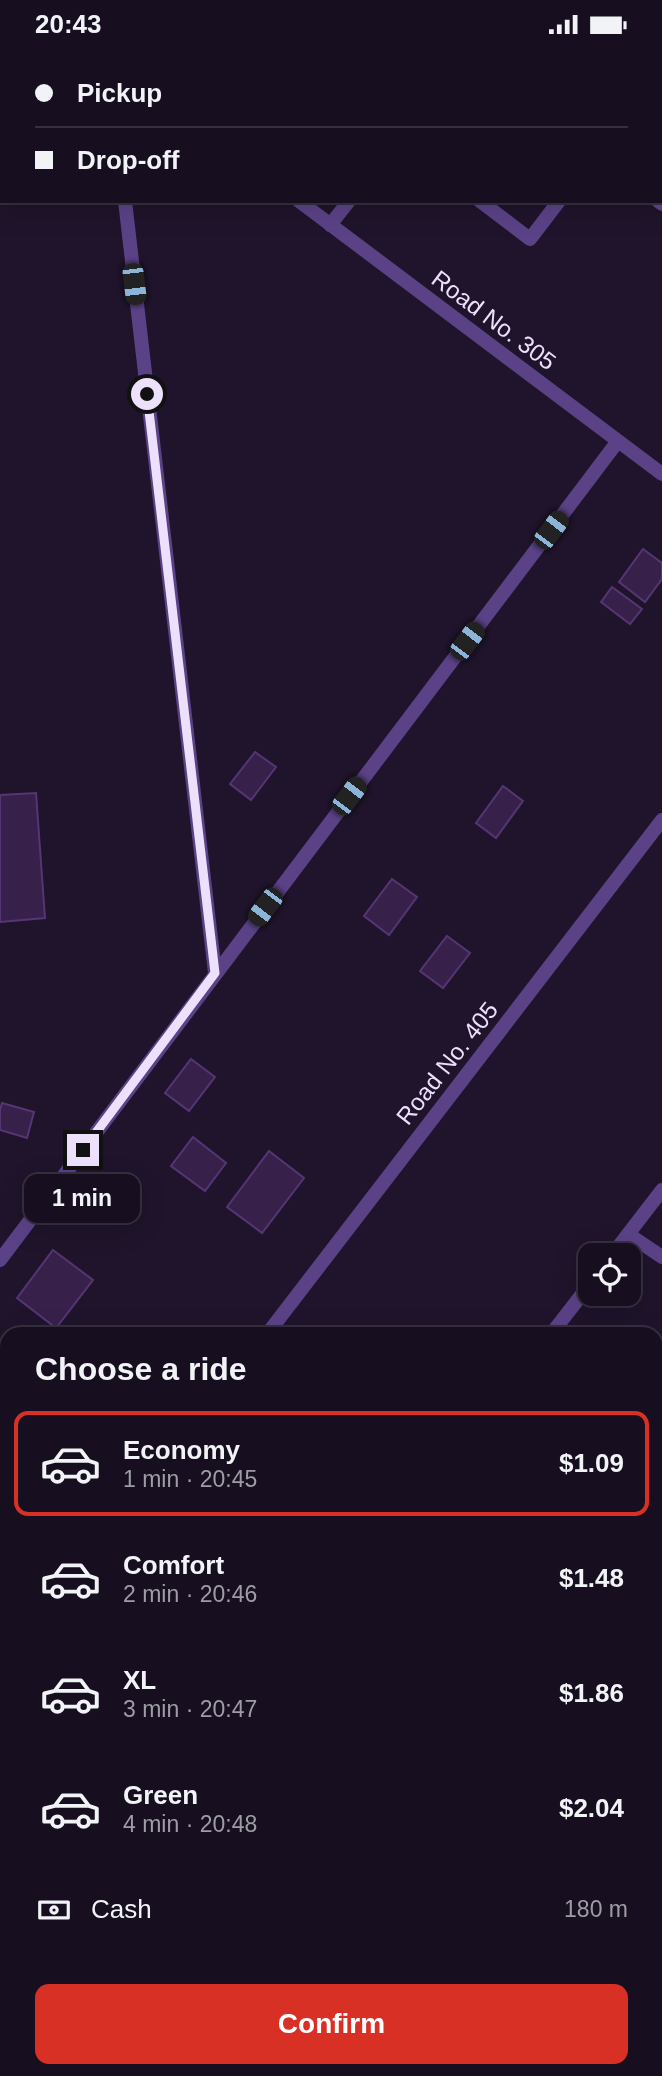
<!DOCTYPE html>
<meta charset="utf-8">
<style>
body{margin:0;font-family:Arial,sans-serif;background:#201829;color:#f1f3f6;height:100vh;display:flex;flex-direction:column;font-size:26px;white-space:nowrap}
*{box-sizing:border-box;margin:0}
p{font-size:23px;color:#9e9ca5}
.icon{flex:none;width:38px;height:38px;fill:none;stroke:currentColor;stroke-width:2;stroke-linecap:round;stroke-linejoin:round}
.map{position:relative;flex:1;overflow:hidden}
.panel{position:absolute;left:0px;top:1278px;width:663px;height:751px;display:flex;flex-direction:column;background:#170f20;border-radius:21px 21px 0 0;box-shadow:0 7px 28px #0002,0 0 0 2px #362f3e}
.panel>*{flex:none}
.guide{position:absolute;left:0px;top:0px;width:663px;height:154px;box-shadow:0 7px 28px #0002,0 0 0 2px #362f3e;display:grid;align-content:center;height:154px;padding:0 35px;background:#170f20}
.fabs{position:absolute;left:578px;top:1194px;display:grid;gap:14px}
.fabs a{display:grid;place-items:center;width:63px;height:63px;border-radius:14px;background:#170f20;box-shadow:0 7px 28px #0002,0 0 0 2px #362f3e;font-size:35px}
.end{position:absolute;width:32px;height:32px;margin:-16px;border:9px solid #ede0fd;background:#111;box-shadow:0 0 0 4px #111}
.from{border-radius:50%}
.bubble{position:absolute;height:49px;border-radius:14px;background:#170f20;box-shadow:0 7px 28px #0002,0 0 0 2px #362f3e;font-size:23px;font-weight:700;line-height:49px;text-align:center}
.car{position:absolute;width:21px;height:42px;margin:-21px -10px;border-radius:9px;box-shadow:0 0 5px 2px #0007;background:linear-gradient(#222 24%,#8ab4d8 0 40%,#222 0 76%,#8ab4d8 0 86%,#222 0)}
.guide b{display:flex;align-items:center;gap:24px;height:66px;font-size:26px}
.guide b+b{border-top:2px solid #362f3e}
.guide i{width:18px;height:18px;background:#f1f3f6}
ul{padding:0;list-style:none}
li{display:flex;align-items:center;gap:21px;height:105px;margin:0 14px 10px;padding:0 21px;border:4px solid transparent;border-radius:14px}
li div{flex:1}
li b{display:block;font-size:26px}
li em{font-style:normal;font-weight:700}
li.active{border-color:#d93025}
li>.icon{width:63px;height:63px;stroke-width:1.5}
h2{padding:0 35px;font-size:32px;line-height:84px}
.pay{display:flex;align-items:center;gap:18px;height:77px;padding:0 35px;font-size:26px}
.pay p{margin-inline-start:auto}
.cta{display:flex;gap:14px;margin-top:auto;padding:14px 35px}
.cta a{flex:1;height:80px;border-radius:14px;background:#d93025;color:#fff;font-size:28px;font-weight:700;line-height:80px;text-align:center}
.status{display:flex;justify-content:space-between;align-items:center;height:49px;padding:0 35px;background:#170f20;direction:ltr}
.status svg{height:19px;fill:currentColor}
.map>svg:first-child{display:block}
.building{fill:#37214b;stroke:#563575;stroke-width:2}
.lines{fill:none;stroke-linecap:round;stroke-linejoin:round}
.minor{stroke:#5b4287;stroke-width:14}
.route{stroke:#ede0fd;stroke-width:9}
.labels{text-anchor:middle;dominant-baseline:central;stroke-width:5;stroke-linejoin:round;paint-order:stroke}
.street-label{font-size:24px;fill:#ede0fd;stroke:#1f142b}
</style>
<div class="status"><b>20:43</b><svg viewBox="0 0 49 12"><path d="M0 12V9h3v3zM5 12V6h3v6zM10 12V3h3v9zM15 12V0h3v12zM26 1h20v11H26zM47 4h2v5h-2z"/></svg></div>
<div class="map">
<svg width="662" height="2027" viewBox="0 0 662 2027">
<rect width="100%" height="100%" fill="#1f142b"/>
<path class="building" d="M537,0H589L591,2H539Z
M643,500L662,514V530L645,553L619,533Z
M612,538L642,560L630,575L601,553Z
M255,703L276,718L251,751L230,735Z
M503,737L523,752L496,789L476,774Z
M36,744L45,869L0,873V746Z
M392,830L417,848L389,886L364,867Z
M447,887L470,904L443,939L420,922Z
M191,1010L215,1028L189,1062L165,1044Z
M2,1054L34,1063L27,1089L0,1081V1061Z
M193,1088L226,1114L205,1142L171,1117Z
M269,1102L304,1129L262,1184L227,1158Z
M53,1201L93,1231L56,1279L17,1249Z"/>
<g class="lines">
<path class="minor" d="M97,0L99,2
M358,2L360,0
M662,16V15
M125,152L215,924
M299,152L662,425
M480,152L530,190L559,152
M658,152L662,155
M330,176L349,152
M628,1185L662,1208
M612,1206L662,1141
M0,1211L618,392
M268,1284L662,771
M552,1284L590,1235
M656,1493L662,1485
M0,1611L7,1609
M656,1797L662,1802
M656,1988L662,1980
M35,2027L39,2021
M330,2027L335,2021
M628,2027L632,2021"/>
</g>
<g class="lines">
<path class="route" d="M83,1101L215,924L147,345"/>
</g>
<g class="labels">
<g class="street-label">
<text transform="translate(494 271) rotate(37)">Road No. 305</text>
<text transform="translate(447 1014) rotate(-52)">Road No. 405</text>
</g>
</g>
</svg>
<div class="fabs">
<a><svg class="icon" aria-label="locate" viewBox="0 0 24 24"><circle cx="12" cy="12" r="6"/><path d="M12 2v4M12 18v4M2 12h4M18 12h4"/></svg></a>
</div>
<i class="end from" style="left:147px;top:345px"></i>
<i class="end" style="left:83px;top:1101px"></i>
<div class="bubble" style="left:24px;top:1125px;width:116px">1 min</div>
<i class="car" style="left:134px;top:235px;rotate:173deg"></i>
<i class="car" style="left:551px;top:481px;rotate:37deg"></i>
<i class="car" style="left:467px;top:592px;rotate:37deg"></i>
<i class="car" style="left:349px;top:747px;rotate:37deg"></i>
<i class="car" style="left:265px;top:858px;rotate:217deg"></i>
<div class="guide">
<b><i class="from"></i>Pickup</b>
<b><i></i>Drop-off</b>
</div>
<section class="panel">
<h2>Choose a ride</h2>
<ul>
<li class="active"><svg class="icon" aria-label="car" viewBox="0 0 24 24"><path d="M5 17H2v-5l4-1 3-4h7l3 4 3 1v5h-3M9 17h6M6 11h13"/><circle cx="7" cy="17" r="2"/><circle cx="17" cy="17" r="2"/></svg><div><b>Economy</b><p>1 min · 20:45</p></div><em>$1.09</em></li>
<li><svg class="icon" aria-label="car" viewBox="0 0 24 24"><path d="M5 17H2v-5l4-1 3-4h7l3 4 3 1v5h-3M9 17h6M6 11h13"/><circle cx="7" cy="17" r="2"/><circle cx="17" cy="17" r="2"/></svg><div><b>Comfort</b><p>2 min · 20:46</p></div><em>$1.48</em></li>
<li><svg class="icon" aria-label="car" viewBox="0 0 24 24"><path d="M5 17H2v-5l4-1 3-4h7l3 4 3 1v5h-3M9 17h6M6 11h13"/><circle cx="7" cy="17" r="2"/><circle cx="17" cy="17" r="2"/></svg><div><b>XL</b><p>3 min · 20:47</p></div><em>$1.86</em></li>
<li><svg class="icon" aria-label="car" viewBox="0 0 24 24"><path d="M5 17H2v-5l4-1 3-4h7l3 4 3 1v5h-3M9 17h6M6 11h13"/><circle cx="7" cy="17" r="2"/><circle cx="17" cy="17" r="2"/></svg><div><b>Green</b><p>4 min · 20:48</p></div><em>$2.04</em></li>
</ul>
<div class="pay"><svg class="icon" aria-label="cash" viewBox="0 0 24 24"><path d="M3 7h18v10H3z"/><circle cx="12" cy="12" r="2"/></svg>Cash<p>180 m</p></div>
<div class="cta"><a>Confirm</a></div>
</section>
</div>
